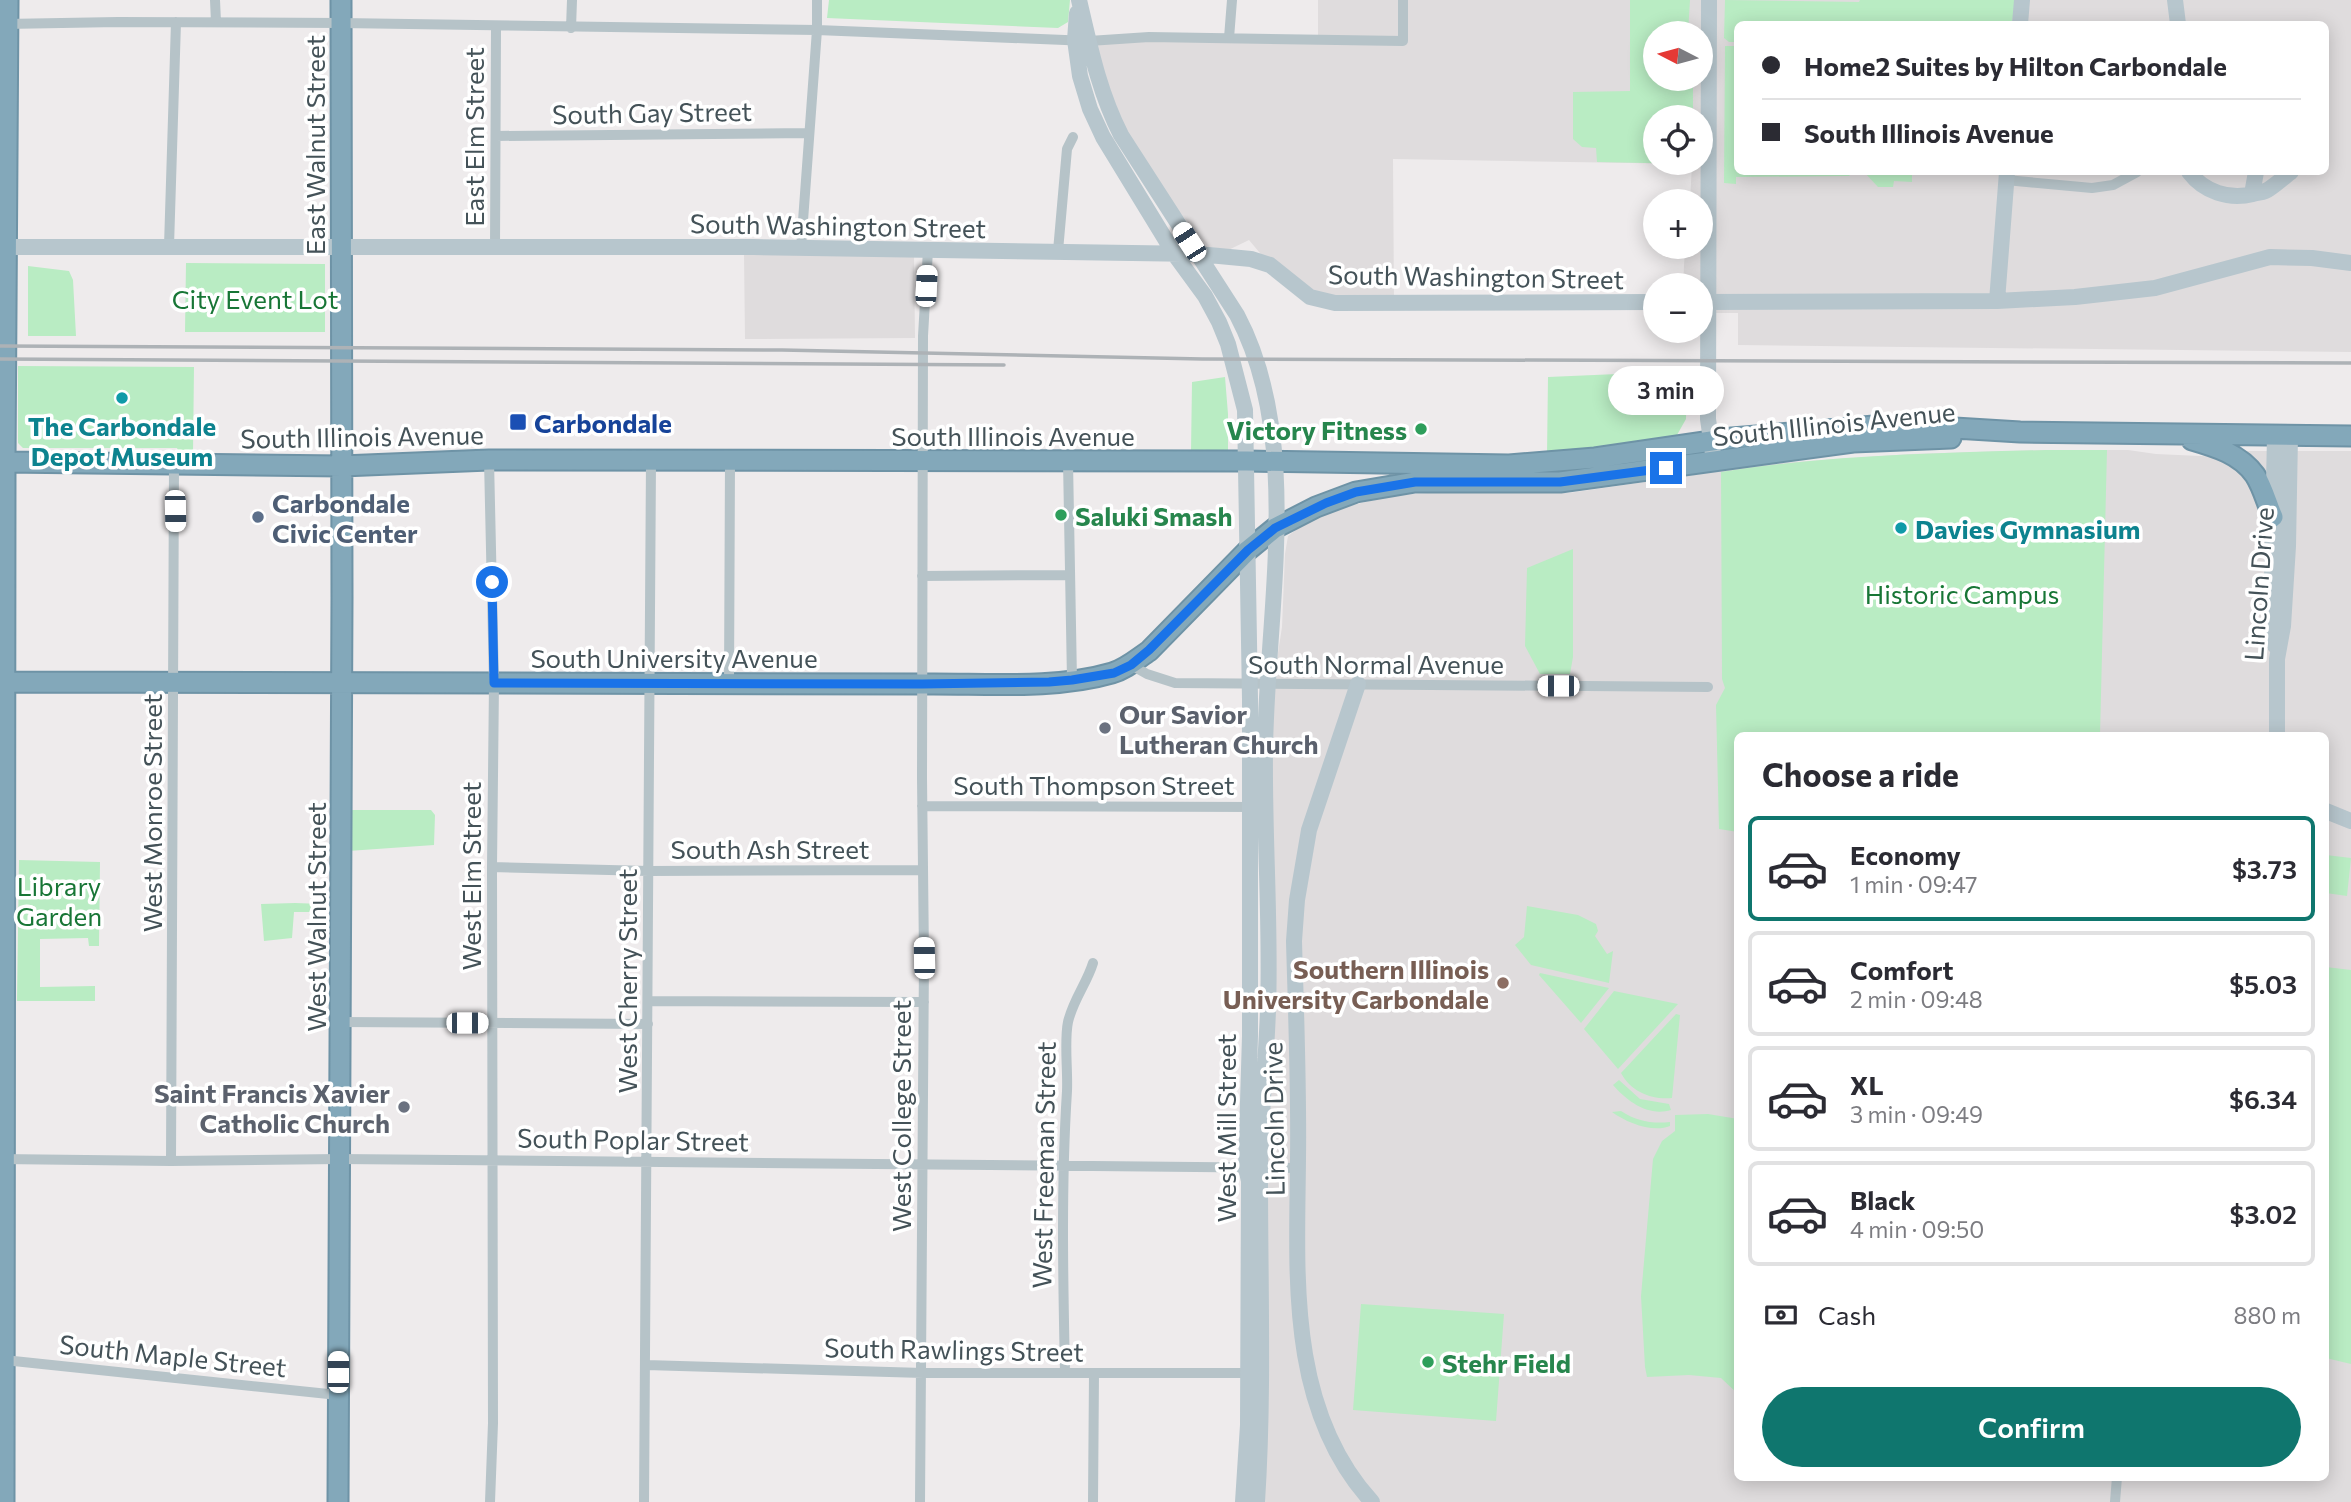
<!DOCTYPE html>
<meta charset="utf-8">
<style>
body{margin:0;font-family:Commissioner,sans-serif;background:#f2f2f3;color:#2b2b33;height:100vh;display:flex;flex-direction:column;font-size:26px;white-space:nowrap}
*{box-sizing:border-box;margin:0}
p{font-size:23px;color:#7c7c81}
.icon{flex:none;width:38px;height:38px;fill:none;stroke:currentColor;stroke-width:2;stroke-linecap:round;stroke-linejoin:round}
.map{position:relative;flex:1;overflow:hidden}
.drawer{position:absolute;left:1734px;top:732px;width:595px;height:749px;display:flex;flex-direction:column;background:#fff;border-radius:10px;box-shadow:0 4px 18px #0003}
.drawer>*{flex:none}
.top-card{position:absolute;left:1734px;top:21px;width:595px;height:154px;border-radius:10px;box-shadow:0 4px 18px #0003;display:grid;align-content:center;height:154px;padding:0 28px;background:#fff}
.needle{width:46px;rotate:276deg}
.fabs{position:absolute;left:1643px;top:21px;display:grid;gap:14px}
.fabs a{display:grid;place-items:center;width:70px;height:70px;border-radius:50%;background:#fff;box-shadow:0 4px 18px #0003;font-size:35px}
.end{position:absolute;width:32px;height:32px;margin:-16px;border:9px solid #1a73e8;background:#fff;box-shadow:0 0 0 4px #fff}
.from{border-radius:50%}
.bubble{position:absolute;height:49px;border-radius:24px;background:#fff;box-shadow:0 4px 18px #0003;font-size:23px;font-weight:600;line-height:49px;text-align:center}
.car{position:absolute;width:21px;height:42px;margin:-21px -10px;border-radius:9px;box-shadow:0 0 5px 2px #0007;background:linear-gradient(#fff 24%,#345 0 40%,#fff 0 76%,#345 0 86%,#fff 0)}
.top-card b{display:flex;align-items:center;gap:24px;height:66px;font-size:26px}
.top-card b+b{border-top:2px solid #e1e1e2}
.top-card i{width:18px;height:18px;background:#2b2b33}
ul{padding:0;list-style:none}
li{display:flex;align-items:center;gap:21px;height:105px;margin:0 14px 10px;padding:0 14px;border:4px solid #e1e1e2;border-radius:10px}
li div{flex:1}
li b{display:block;font-size:26px}
li em{font-style:normal;font-weight:600}
li.current{border-color:#0f766e}
li>.icon{width:63px;height:63px;stroke-width:1.5}
h2{padding:0 28px;font-size:32px;line-height:84px}
.pay{display:flex;align-items:center;gap:18px;height:77px;padding:0 28px;font-size:26px}
.pay p{margin-inline-start:auto}
.action{display:flex;gap:14px;margin-top:auto;padding:14px 28px}
.action a{flex:1;height:80px;border-radius:42px;background:#0f766e;color:#fff;font-size:28px;font-weight:600;line-height:80px;text-align:center}
.map>svg:first-child{display:block}
.education{fill:#dfdcdd;fill-rule:evenodd}
.green{fill:#b9ecc3}
.lines{fill:none;stroke-linecap:round;stroke-linejoin:round}
.highway-casing{stroke:#6e93a6;stroke-width:23}
.street{stroke:#b6c3c8;stroke-width:10}
.secondary{stroke:#b7c6cd;stroke-width:16}
.highway{stroke:#83a8ba;stroke-width:19}
.rail{stroke:#adb2b6;stroke-width:3.5}
.route{stroke:#1a73e8;stroke-width:9}
.culture-dot{fill:#0f9aa8;stroke:#fff;stroke-width:2.5}
.transit-dot{fill:#1a4fb4;stroke:#fff;stroke-width:2.5}
.leisure-dot{fill:#2e9e5b;stroke:#fff;stroke-width:2.5}
.service-dot{fill:#5c6f8a;stroke:#fff;stroke-width:2.5}
.worship-dot{fill:#6b7280;stroke:#fff;stroke-width:2.5}
.education-dot{fill:#8d6e63;stroke:#fff;stroke-width:2.5}
.labels{text-anchor:middle;dominant-baseline:central;stroke-width:7;stroke-linejoin:round;paint-order:stroke}
.street-label{font-size:26px;fill:#445258;stroke:#fff}
.park-label{font-size:26px;fill:#187636;stroke:#fff}
.transit-label{font-size:26px;font-weight:bold;fill:#164399;stroke:#fff;text-anchor:start}
.culture-label{font-size:26px;font-weight:bold;fill:#0d838f;stroke:#fff}
.leisure-label{font-size:26px;font-weight:bold;fill:#27864d;stroke:#fff;text-anchor:start}
.service-label{font-size:26px;font-weight:bold;fill:#4e5e75;stroke:#fff;text-anchor:start}
.worship-label{font-size:26px;font-weight:bold;fill:#5b616d;stroke:#fff;text-anchor:start}
.education-label{font-size:26px;font-weight:bold;fill:#785e54;stroke:#fff;text-anchor:end}
</style>
<div class="map">
<svg width="2351" height="1502" viewBox="0 0 2351 1502">
<rect width="100%" height="100%" fill="#eeebec"/>
<path class="education" d="M1318,0H2351V352L1738,345V313H1701V285H1683L1685,247H1701V201H1690L1692,164L1393,159L1394,303H1335L1270,265L1249,240L1216,256L1138,163L1089,41L1318,40ZM1738,24H2326V172H1738ZM1656,33H1701V79H1656ZM1656,117H1701V163H1656Z
M744,254L914,255L915,338L745,339Z
M2046,450H2128L2156,454L2222,457L2242,451H2351V1502H1264L1271,698L1282,627L1285,554L1288,536L1305,523L1348,506L1397,495L1443,492L1569,493L1769,464L1911,454ZM1738,735H2326V1477H1738Z"/>
<path class="green" d="M829,0H1070L1068,22L1058,28L827,18Z
M1630,0H1690L1688,33H1656V79H1693V117H1656V163L1693,164L1597,162L1596,148L1582,147L1573,139V92L1630,91Z
M1725,0L1859,2L1860,0H2015L2012,24H1738V42H1729L1724,38Z
M1725,46H1738V172H1853L1849,176L1736,177V184L1724,183Z
M1864,172H1912V182L1894,181L1893,187H1878Z
M186,263L325,264V332H185Z
M28,266L69,271L73,280L76,336H28Z
M18,366L194,367L193,453H179L177,448H23L18,443Z
M1687,371L1686,419L1677,435L1598,452L1547,455L1548,377Z
M1225,377L1228,414V451L1191,452L1192,382Z
M2046,450H2107L2100,735H1738V832L1719,829L1716,705L1725,688L1722,679L1721,472C1829,455 1937,453 2046,450Z
M1573,549V657L1570,674H1540L1525,646L1527,568Z
M348,810H431L435,815L434,845L348,851Z
M2326,855L2351,858L2347,896L2326,893Z
M19,860L100,862L99,946H89L88,938L40,939V987L95,986V1001H17Z
M295,903L322,904V927H317V912H294L292,938L264,941L261,904Z
M1527,906L1578,915L1596,924L1598,931L1595,936L1607,954L1613,951L1609,983L1531,965L1515,945L1524,937Z
M2326,967L2351,970V1364L2326,1358Z
M1540,973L1609,988L1581,1023L1539,975Z
M1614,991L1678,1004L1618,1069L1584,1029Z
M1676,1014L1680,1015L1672,1098C1652,1100 1631,1092 1621,1073Z
M1619,1080L1640,1099L1669,1104L1671,1110C1648,1117 1627,1101 1613,1085Z
M1621,1111C1636,1121 1652,1124 1670,1122V1126C1653,1133 1627,1123 1612,1112Z
M1708,1114L1738,1119V1394L1721,1378L1689,1375L1647,1377L1645,1367L1641,1296L1653,1159L1662,1141L1675,1131V1115Z
M1361,1304L1504,1314L1496,1421L1353,1410Z"/>
<g class="lines">
<defs>
<path id="highway" d="M2192,440C2216,447 2240,454 2255,475C2263,487 2267,504 2273,517
M5,462L342,466L489,460L1247,461L1509,465L1595,458L1732,438L1874,426H1922L2020,432L2351,436
M5,682L922,684C982,683 1054,690 1112,673C1126,669 1137,659 1149,651L1248,550L1275,528L1316,507L1356,492L1415,482H1560L1853,442L1951,438
M4,1502L5,462L8,0
M338,1502L342,597L341,0"/>
</defs>
<use href="#highway" class="highway-casing"/>
<path class="street" d="M215,0L216,22
M5,24L118,22L341,23L817,30L1089,41L1149,37L1403,41V0
M571,28L572,0
M1229,38L1232,0
M496,136L808,133
M2006,180L2092,188L2113,185L2137,172
M169,246L176,22
M495,247L496,27
M801,248L817,30V0
M1058,251L1067,149L1073,137
M489,460L494,683L492,867L493,1423L490,1502
M1068,461L1072,680
M922,576L1070,575
M1131,665L1147,674L1175,683L1708,687
M729,684L730,461
M922,806L1255,807
M492,867L649,871L923,870
M649,1001L924,1002
M341,1022L648,1024
M0,1159L171,1161L339,1159L1298,1168
M171,1161L174,464
M4,1360L338,1395
M646,1365L923,1373H1252
M1065,1373C1063,1279 1061,1185 1067,1091C1068,1070 1064,1041 1068,1022C1073,1000 1087,983 1093,963
M644,1502L651,461
M920,1502L924,958L922,778L923,336L928,250
M1093,1502L1094,1373
M2115,1502L2117,1477"/>
<path class="secondary" d="M1079,0C1090,47 1099,92 1121,135L1237,315C1304,441 1266,614 1265,752C1264,838 1271,924 1268,1010C1266,1066 1260,1122 1260,1178C1260,1286 1264,1394 1257,1502
M1709,0L1708,419L1714,461
M2175,0L2178,24
M1077,13L1075,40L1080,76L1090,109L1103,137L1175,255L1205,296L1219,322L1228,344L1245,410L1250,699V1036L1246,1168L1249,1181L1248,1425L1243,1502
M2020,24L2022,0
M2189,172C2204,192 2229,200 2253,194C2259,192 2264,193 2269,189C2277,184 2284,177 2291,172
M2252,194L2256,172
M0,247H753L1198,254L1251,259L1270,265L1310,297L1335,303L1656,302
M1997,301L2007,172
M1701,302L1997,301L2075,297L2155,288L2270,257L2312,258L2351,263
M2275,436L2271,625L2275,646
M1358,684L1309,830L1297,900L1294,941C1296,1014 1299,1087 1298,1159C1297,1276 1287,1409 1372,1502
M2277,735V659L2283,626L2288,546L2290,436
M2326,811L2351,821"/>
<use href="#highway" class="highway"/>
<path class="rail" d="M0,346L782,350L1202,359L2351,363
M0,359L1004,365"/>
</g>
<g class="lines">
<path class="route" d="M492,582L494,683L922,684L1049,682L1072,680L1114,673L1131,665L1149,650L1248,550L1275,528L1326,503L1356,492L1415,482H1560L1666,468"/>
</g>
<g class="culture-dot">
<circle cx="122" cy="398" r="7"/>
<circle cx="1901" cy="528" r="7"/>
</g>
<rect class="transit-dot" x="509" y="413" width="18" height="18" rx="3.5"/>
<g class="leisure-dot">
<circle cx="1421" cy="429" r="7"/>
<circle cx="1061" cy="515" r="7"/>
<circle cx="1428" cy="1362" r="7"/>
</g>
<circle class="service-dot" cx="258" cy="517" r="7"/>
<g class="worship-dot">
<circle cx="1105" cy="728" r="7"/>
<circle cx="404" cy="1107" r="7"/>
</g>
<circle class="education-dot" cx="1503" cy="983" r="7"/>
<g class="labels">
<g class="street-label">
<text transform="translate(652 112) rotate(-1)">South Gay Street</text>
<text transform="translate(473 137) rotate(-90)">East Elm Street</text>
<text transform="translate(314 145) rotate(-90)">East Walnut Street</text>
<text transform="translate(838 225) rotate(1)">South Washington Street</text>
<text transform="translate(1476 276) rotate(1)">South Washington Street</text>
<text transform="translate(1834 423) rotate(-6)">South Illinois Avenue</text>
<text x="1013" y="435">South Illinois Avenue</text>
<text transform="translate(362 436) rotate(-1)">South Illinois Avenue</text>
<text transform="translate(2258 584) rotate(-86)">Lincoln Drive</text>
<text x="674" y="657">South University Avenue</text>
<text x="1376" y="663">South Normal Avenue</text>
<text x="1094" y="784">South Thompson Street</text>
<text transform="translate(151 813) rotate(-90)">West Monroe Street</text>
<text x="770" y="848">South Ash Street</text>
<text transform="translate(470 876) rotate(-90)">West Elm Street</text>
<text transform="translate(315 917) rotate(-90)">West Walnut Street</text>
<text transform="translate(626 981) rotate(-90)">West Cherry Street</text>
<text transform="translate(900 1116) rotate(-90)">West College Street</text>
<text transform="translate(1273 1119) rotate(-91)">Lincoln Drive</text>
<text transform="translate(1225 1128) rotate(-90)">West Mill Street</text>
<text transform="translate(633 1139) rotate(1)">South Poplar Street</text>
<text transform="translate(1043 1165) rotate(-89)">West Freeman Street</text>
<text transform="translate(954 1349) rotate(1)">South Rawlings Street</text>
<text transform="translate(173 1355) rotate(6)">South Maple Street</text>
</g>
<g class="park-label">
<text x="255" y="298">City Event Lot</text>
<text x="1962" y="593">Historic Campus</text>
<text x="59" y="885">Library<tspan x="59" dy="30">Garden</tspan></text>
</g>
<g class="transit-label">
<text x="534" y="422">Carbondale</text>
</g>
<g class="culture-label">
<text x="122" y="425">The Carbondale<tspan x="122" dy="30">Depot Museum</tspan></text>
<text x="1915" y="528" text-anchor="start">Davies Gymnasium</text>
</g>
<g class="leisure-label">
<text x="1407" y="429" text-anchor="end">Victory Fitness</text>
<text x="1075" y="515">Saluki Smash</text>
<text x="1442" y="1362">Stehr Field</text>
</g>
<g class="service-label">
<text x="272" y="502">Carbondale<tspan x="272" dy="30">Civic Center</tspan></text>
</g>
<g class="worship-label">
<text x="1119" y="713">Our Savior<tspan x="1119" dy="30">Lutheran Church</tspan></text>
<text x="390" y="1092" text-anchor="end">Saint Francis Xavier<tspan x="390" dy="30">Catholic Church</tspan></text>
</g>
<g class="education-label">
<text x="1489" y="968">Southern Illinois<tspan x="1489" dy="30">University Carbondale</tspan></text>
</g>
</g>
</svg>
<div class="fabs">
<a><svg class="needle" viewBox="-14 -14 28 28"><path d="M0-13l5 13h-10z" fill="#e53935"/><path d="M0 13l5-13h-10z" fill="#7c7c81"/></svg></a>
<a><svg class="icon" aria-label="locate" viewBox="0 0 24 24"><circle cx="12" cy="12" r="6"/><path d="M12 2v4M12 18v4M2 12h4M18 12h4"/></svg></a>
<a>+</a>
<a>−</a>
</div>
<i class="end from" style="left:492px;top:582px"></i>
<i class="end" style="left:1666px;top:468px"></i>
<div class="bubble" style="left:1608px;top:366px;width:116px">3 min</div>
<i class="car" style="left:1189px;top:242px;rotate:327deg"></i>
<i class="car" style="left:926px;top:286px;rotate:3deg"></i>
<i class="car" style="left:175px;top:511px;rotate:179deg"></i>
<i class="car" style="left:1558px;top:686px;rotate:270deg"></i>
<i class="car" style="left:924px;top:958px;rotate:359deg"></i>
<i class="car" style="left:467px;top:1023px;rotate:90deg"></i>
<i class="car" style="left:338px;top:1372px;rotate:0deg"></i>
<div class="top-card">
<b><i class="from"></i>Home2 Suites by Hilton Carbondale</b>
<b><i></i>South Illinois Avenue</b>
</div>
<section class="drawer">
<h2>Choose a ride</h2>
<ul>
<li class="current"><svg class="icon" aria-label="car" viewBox="0 0 24 24"><path d="M5 17H2v-5l4-1 3-4h7l3 4 3 1v5h-3M9 17h6M6 11h13"/><circle cx="7" cy="17" r="2"/><circle cx="17" cy="17" r="2"/></svg><div><b>Economy</b><p>1 min · 09:47</p></div><em>$3.73</em></li>
<li><svg class="icon" aria-label="car" viewBox="0 0 24 24"><path d="M5 17H2v-5l4-1 3-4h7l3 4 3 1v5h-3M9 17h6M6 11h13"/><circle cx="7" cy="17" r="2"/><circle cx="17" cy="17" r="2"/></svg><div><b>Comfort</b><p>2 min · 09:48</p></div><em>$5.03</em></li>
<li><svg class="icon" aria-label="car" viewBox="0 0 24 24"><path d="M5 17H2v-5l4-1 3-4h7l3 4 3 1v5h-3M9 17h6M6 11h13"/><circle cx="7" cy="17" r="2"/><circle cx="17" cy="17" r="2"/></svg><div><b>XL</b><p>3 min · 09:49</p></div><em>$6.34</em></li>
<li><svg class="icon" aria-label="car" viewBox="0 0 24 24"><path d="M5 17H2v-5l4-1 3-4h7l3 4 3 1v5h-3M9 17h6M6 11h13"/><circle cx="7" cy="17" r="2"/><circle cx="17" cy="17" r="2"/></svg><div><b>Black</b><p>4 min · 09:50</p></div><em>$3.02</em></li>
</ul>
<div class="pay"><svg class="icon" aria-label="cash" viewBox="0 0 24 24"><path d="M3 7h18v10H3z"/><circle cx="12" cy="12" r="2"/></svg>Cash<p>880 m</p></div>
<div class="action"><a>Confirm</a></div>
</section>
</div>
